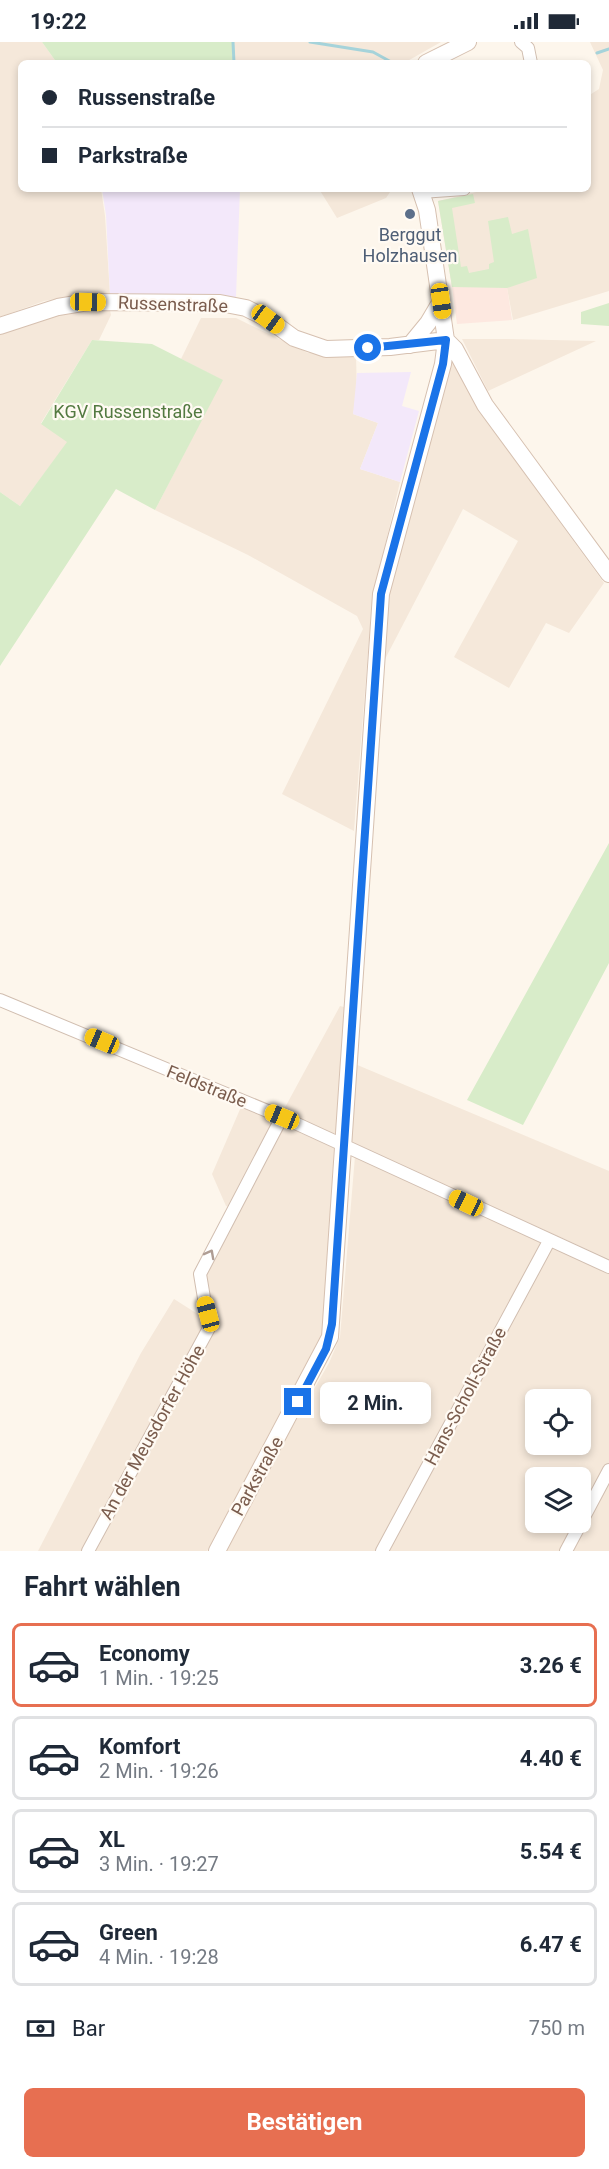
<!DOCTYPE html>
<html lang="de">
<meta charset="utf-8">
<style>
body{margin:0;font-family:Roboto,sans-serif;background:#f6f6f7;color:#1f2937;height:100vh;display:flex;flex-direction:column;font-size:22px;white-space:nowrap}
*{box-sizing:border-box;margin:0}
p{font-size:20px;color:#747a83}
.icon{flex:none;width:33px;height:33px;fill:none;stroke:currentColor;stroke-width:2;stroke-linecap:round;stroke-linejoin:round}
.map{position:relative;height:1509px;overflow:hidden}
.side{display:flex;flex-direction:column;background:#fff;flex:1}
.side>*{flex:none}
.top-card{position:absolute;left:18px;top:18px;width:573px;height:132px;border-radius:9px;box-shadow:0 3px 9px #0003;display:grid;align-content:center;height:132px;padding:0 24px;background:#fff}
.controls{position:absolute;left:525px;top:1347px;display:grid;gap:12px}
.controls a{display:grid;place-items:center;width:66px;height:66px;border-radius:9px;background:#fff;box-shadow:0 3px 9px #0003;font-size:30px}
.end{position:absolute;width:27px;height:27px;margin:-14px;border:8px solid #1a73e8;background:#fff;box-shadow:0 0 0 3px #fff}
.from{border-radius:50%}
.bubble{position:absolute;height:42px;border-radius:9px;background:#fff;box-shadow:0 3px 9px #0003;font-size:20px;font-weight:700;line-height:42px;text-align:center}
.car{position:absolute;width:18px;height:36px;margin:-18px -9px;border-radius:8px;box-shadow:0 0 4px 2px #0007;background:linear-gradient(#f5c518 24%,#345 0 40%,#f5c518 0 76%,#345 0 86%,#f5c518 0)}
.top-card b{display:flex;align-items:center;gap:21px;height:57px;font-size:22px}
.top-card b+b{border-top:2px solid #e0e1e3}
.top-card i{width:15px;height:15px;background:#1f2937}
ul{padding:0;list-style:none}
li{display:flex;align-items:center;gap:18px;height:84px;margin:0 12px 9px;padding:0 12px;border:3px solid #e0e1e3;border-radius:9px}
li div{flex:1}
li b{display:block;font-size:22px}
li em{font-style:normal;font-weight:700}
li.current{border-color:#e76f51}
li>.icon{width:54px;height:54px;stroke-width:1.5}
h2{padding:0 24px;font-size:27px;line-height:72px}
.pay{display:flex;align-items:center;gap:15px;height:66px;padding:0 24px;font-size:22px}
.pay p{margin-inline-start:auto}
.button{display:flex;gap:12px;margin-top:auto;padding:12px 24px}
.button a{flex:1;height:69px;border-radius:9px;background:#e76f51;color:#fff;font-size:24px;font-weight:700;line-height:69px;text-align:center}
.status{display:flex;justify-content:space-between;align-items:center;height:42px;padding:0 30px;background:#fff;direction:ltr}
.status svg{height:16px;fill:currentColor}
.map>svg:first-child{display:block}
.residential{fill:#f5e8da;fill-rule:evenodd}
.commercial{fill:#fde8e0}
.education{fill:#f3e8fa}
.green{fill:#d8ecc9}
.lines{fill:none;stroke-linecap:round;stroke-linejoin:round}
.stream{stroke:#a5d3da;stroke-width:3}
.street-casing{stroke:#d1beb0;stroke-width:14}
.secondary-casing{stroke:#d6c0b0;stroke-width:18}
.street{stroke:#fff;stroke-width:12}
.secondary{stroke:#fff;stroke-width:16}
.oneway{stroke:#af9d94}
.route{stroke:#1a73e8;stroke-width:8}
.service-dot{fill:#5c6f8a;stroke:#fffaf3;stroke-width:2}
.labels{text-anchor:middle;dominant-baseline:central;stroke-width:4.5;stroke-linejoin:round;paint-order:stroke}
.service-label{font-size:18px;fill:#4e5e75;stroke:#fffaf3}
.street-label{font-size:18px;fill:#7a5c4d;stroke:#fffaf3}
.park-label{font-size:18px;fill:#537a41;stroke:#fffaf3}
</style>
<div class="status"><b>19:22</b><svg viewBox="0 0 49 12"><path d="M0 12V9h3v3zM5 12V6h3v6zM10 12V3h3v9zM15 12V0h3v12zM26 1h20v11H26zM47 4h2v5h-2z"/></svg></div>
<div class="map">
<svg width="609" height="1509" viewBox="0 0 609 1509">
<rect width="100%" height="100%" fill="#fdf6ec"/>
<path class="residential" d="M0,0H42L57,21H21V147H101L105,174L110,253L72,254L44,259L0,275Z
M234,0H441L404,21H235Z
M590,0H609V249L513,278L507,246L452,245L438,159L489,147H588V54L599,47L603,28Z
M319,147H392L386,156L337,176Z
M110,268L111,273L99,298H92L41,381L68,400L20,464L0,450V292L66,270Z
M201,276H236L308,311L356,313L357,355L353,372L378,381L360,427L400,440L372,559L354,789L282,752L363,587L357,574L248,513L155,468L222,338L181,317Z
M462,297H506L596,299L488,349Z
M450,318H454L484,376L604,541L569,591L546,581L509,646L454,615L518,499L463,467L383,621L386,563Z
M340,964L344,965L337,1090L333,1092L282,1071Z
M355,1022L609,1129V1217L357,1104L351,1098Z
M241,1065L275,1079L230,1165L226,1164L212,1132Z
M283,1083L334,1106L323,1290L207,1509H90L213,1287L203,1235Z
M355,1114L609,1232V1509H221L329,1321L340,1295ZM536,1358H580V1402H536ZM536,1436H580V1480H536Z
M174,1257L204,1276L206,1284L84,1509H38L141,1311Z"/>
<path class="commercial" d="M452,245H507L512,278L457,282Z"/>
<path class="education" d="M102,147H240L236,255L110,253L106,173Z
M411,330L402,364L419,369L400,440L360,427L378,381L353,372L357,331Z"/>
<path class="green" d="M42,0H234L235,21H57Z
M473,152L475,161L452,166L461,225L467,224L469,231L489,227V222L494,220L488,179L508,175L512,192L528,187L537,236L507,246L452,245L438,159Z
M609,261V284L581,282V270Z
M92,298L152,302L223,338L155,468L116,447L0,624V450L20,464L67,400L41,382Z
M609,801V921L523,1083L467,1058Z"/>
<g class="lines">
<path class="stream" d="M233,0L234,21
M310,0L373,10L393,21
M597,11L609,7"/>
<defs>
<path id="street" d="M521,0L528,6L531,21
M421,150L464,147
M0,958L282,1075L609,1225
M88,1509L209,1286L200,1232L282,1075
M382,1509L549,1199
M566,1509L609,1428"/>
<path id="secondary" d="M426,21L468,0
M0,284L58,265L88,260L220,261L246,266L268,277L294,296L326,307L390,305L446,298
M446,298L455,307L485,363L609,532
M410,303L428,281L441,259
M217,1509L330,1295L381,552L443,322L446,298L427,168L420,147"/>
</defs>
<use href="#street" class="street-casing"/>
<use href="#secondary" class="secondary-casing"/>
<use href="#street" class="street"/>
<use href="#secondary" class="secondary"/>
</g>
<defs><path id="oneway-chevron" d="M-2-3.5L2.5 0L-2 3.5" fill="none" stroke-width="1.6" stroke-linecap="round" stroke-linejoin="round" transform="scale(1.5)"/></defs>
<use class="oneway" href="#oneway-chevron" transform="translate(210 1212) rotate(-62)"/>
<g class="lines">
<path class="route" d="M298,1360L326,1307L332,1282L381,552L443,322L446,298L368,306"/>
</g>
<circle class="service-dot" cx="410" cy="172" r="6"/>
<g class="labels">
<g class="service-label">
<text x="410" y="192">Berggut<tspan x="410" dy="21">Holzhausen</tspan></text>
</g>
<g class="street-label">
<text transform="translate(173 262) rotate(2)">Russenstraße</text>
<text transform="translate(207 1044) rotate(22)">Feldstraße</text>
<text transform="translate(465 1354) rotate(-62)">Hans-Scholl-Straße</text>
<text transform="translate(152 1390) rotate(-61)">An der Meusdorfer Höhe</text>
<text transform="translate(257 1434) rotate(-61)">Parkstraße</text>
</g>
<g class="park-label">
<text x="128" y="369">KGV Russenstraße</text>
</g>
</g>
</svg>
<div class="controls">
<a><svg class="icon" aria-label="locate" viewBox="0 0 24 24"><circle cx="12" cy="12" r="6"/><path d="M12 2v4M12 18v4M2 12h4M18 12h4"/></svg></a>
<a><svg class="icon" aria-label="layers" viewBox="0 0 24 24"><path d="M12 4l9 5-9 5-9-5zM3 14l9 5 9-5"/></svg></a>
</div>
<i class="end from" style="left:368px;top:306px"></i>
<i class="end" style="left:298px;top:1360px"></i>
<div class="bubble" style="left:320px;top:1340px;width:111px">2 Min.</div>
<i class="car" style="left:441px;top:259px;rotate:172deg"></i>
<i class="car" style="left:88px;top:260px;rotate:91deg"></i>
<i class="car" style="left:268px;top:277px;rotate:126deg"></i>
<i class="car" style="left:102px;top:999px;rotate:293deg"></i>
<i class="car" style="left:282px;top:1075px;rotate:292deg"></i>
<i class="car" style="left:466px;top:1161px;rotate:295deg"></i>
<i class="car" style="left:208px;top:1272px;rotate:345deg"></i>
<div class="top-card">
<b><i class="from"></i>Russenstraße</b>
<b><i></i>Parkstraße</b>
</div>
</div>
<section class="side">
<h2>Fahrt wählen</h2>
<ul>
<li class="current"><svg class="icon" aria-label="car" viewBox="0 0 24 24"><path d="M5 17H2v-5l4-1 3-4h7l3 4 3 1v5h-3M9 17h6M6 11h13"/><circle cx="7" cy="17" r="2"/><circle cx="17" cy="17" r="2"/></svg><div><b>Economy</b><p>1 Min. · 19:25</p></div><em>3.26 €</em></li>
<li><svg class="icon" aria-label="car" viewBox="0 0 24 24"><path d="M5 17H2v-5l4-1 3-4h7l3 4 3 1v5h-3M9 17h6M6 11h13"/><circle cx="7" cy="17" r="2"/><circle cx="17" cy="17" r="2"/></svg><div><b>Komfort</b><p>2 Min. · 19:26</p></div><em>4.40 €</em></li>
<li><svg class="icon" aria-label="car" viewBox="0 0 24 24"><path d="M5 17H2v-5l4-1 3-4h7l3 4 3 1v5h-3M9 17h6M6 11h13"/><circle cx="7" cy="17" r="2"/><circle cx="17" cy="17" r="2"/></svg><div><b>XL</b><p>3 Min. · 19:27</p></div><em>5.54 €</em></li>
<li><svg class="icon" aria-label="car" viewBox="0 0 24 24"><path d="M5 17H2v-5l4-1 3-4h7l3 4 3 1v5h-3M9 17h6M6 11h13"/><circle cx="7" cy="17" r="2"/><circle cx="17" cy="17" r="2"/></svg><div><b>Green</b><p>4 Min. · 19:28</p></div><em>6.47 €</em></li>
</ul>
<div class="pay"><svg class="icon" aria-label="cash" viewBox="0 0 24 24"><path d="M3 7h18v10H3z"/><circle cx="12" cy="12" r="2"/></svg>Bar<p>750 m</p></div>
<div class="button"><a>Bestätigen</a></div>
</section>
